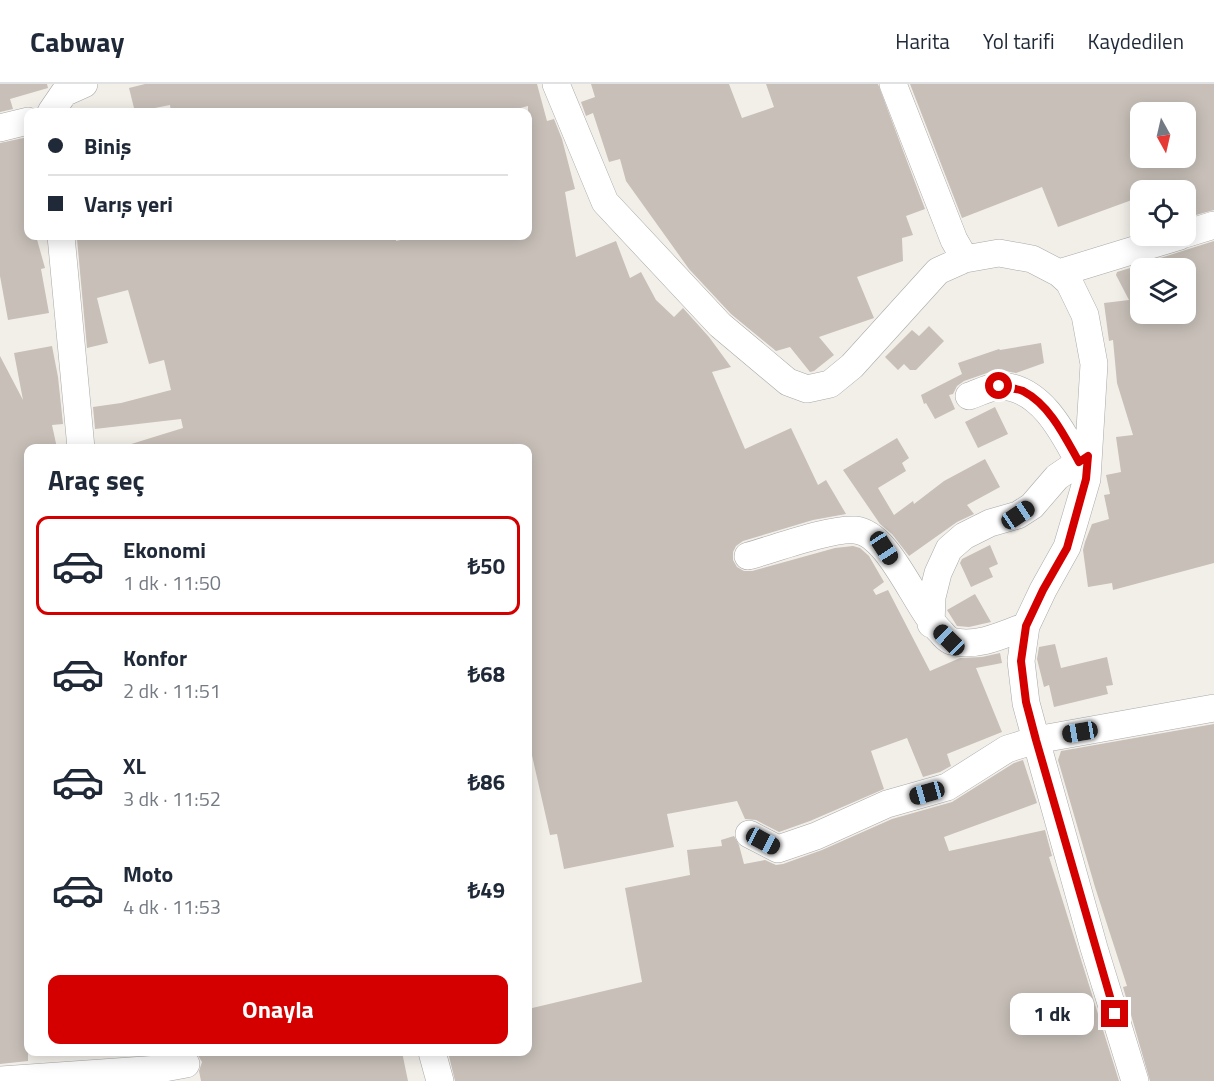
<!DOCTYPE html>
<html lang="tr">
<meta charset="utf-8">
<style>
body{margin:0;font-family:"Titillium Web",sans-serif;background:#f2f2f3;color:#1f2937;height:100vh;display:flex;flex-direction:column;font-size:22px;white-space:nowrap}
*{box-sizing:border-box;margin:0}
p{font-size:20px;color:#747a83}
.icon{flex:none;width:33px;height:33px;fill:none;stroke:currentColor;stroke-width:2;stroke-linecap:round;stroke-linejoin:round}
.map{position:relative;flex:1;overflow:hidden}
.panel{position:absolute;left:24px;top:360px;width:508px;height:612px;display:flex;flex-direction:column;background:#fff;border-radius:12px;box-shadow:0 3px 15px #0003}
.panel>*{flex:none}
.hud{position:absolute;left:24px;top:24px;width:508px;height:132px;border-radius:12px;box-shadow:0 3px 15px #0003;display:grid;align-content:center;height:132px;padding:0 24px;background:#fff}
.needle{width:39px;rotate:172deg}
.controls{position:absolute;left:1130px;top:18px;display:grid;gap:12px}
.controls a{display:grid;place-items:center;width:66px;height:66px;border-radius:12px;background:#fff;box-shadow:0 3px 15px #0003;font-size:30px}
.end{position:absolute;width:27px;height:27px;margin:-14px;border:8px solid #d40000;background:#fff;box-shadow:0 0 0 3px #fff}
.from{border-radius:50%}
.bubble{position:absolute;height:42px;border-radius:12px;background:#fff;box-shadow:0 3px 15px #0003;font-size:20px;font-weight:700;line-height:42px;text-align:center}
.car{position:absolute;width:18px;height:36px;margin:-18px -9px;border-radius:8px;box-shadow:0 0 4px 2px #0007;background:linear-gradient(#222 24%,#8ab4d8 0 40%,#222 0 76%,#8ab4d8 0 86%,#222 0)}
.hud b{display:flex;align-items:center;gap:21px;height:57px;font-size:22px}
.hud b+b{border-top:2px solid #e0e1e3}
.hud i{width:15px;height:15px;background:#1f2937}
ul{padding:0;list-style:none}
li{display:flex;align-items:center;gap:18px;height:99px;margin:0 12px 9px;padding:0 12px;border:3px solid transparent;border-radius:12px}
li div{flex:1}
li b{display:block;font-size:22px}
li em{font-style:normal;font-weight:700}
li.active{border-color:#d40000}
li>.icon{width:54px;height:54px;stroke-width:1.5}
h2{padding:0 24px;font-size:27px;line-height:72px}
.action{display:flex;gap:12px;margin-top:auto;padding:12px 24px}
.action a{flex:1;height:69px;border-radius:12px;background:#d40000;color:#fff;font-size:24px;font-weight:700;line-height:69px;text-align:center}
header{display:flex;align-items:center;gap:36px;box-sizing:border-box;height:84px;padding:0 30px;background:#fff;border-bottom:2px solid #e0e1e3}
header strong{font-size:28px}
nav{display:flex;gap:33px;margin-inline-start:auto;font-size:21px}
.map>svg:first-child{display:block}
.building{fill:#c7bfb8;fill-rule:evenodd}
.lines{fill:none;stroke-linecap:round;stroke-linejoin:round}
.minor-casing{stroke:#a9a9a9;stroke-width:28}
.minor{stroke:#fff;stroke-width:27}
.route{stroke:#d40000;stroke-width:8}
</style>
<header>
<strong>Cabway</strong>
<nav><a>Harita</a><a>Yol tarifi</a><a>Kaydedilen</a></nav>
</header>
<div class="map">
<svg width="1214" height="997" viewBox="0 0 1214 997">
<rect width="100%" height="100%" fill="#f2efe9"/>
<path class="building" d="M0,0H47L48,4L10,15L13,25L0,28Z
M145,0H537L547,37L554,35L562,55L575,105L565,108L576,173L616,157L630,194L641,188L656,216L674,233L683,224L709,253L731,283L712,288L745,365L791,344L818,401L826,396L846,430L813,436L743,457L736,462L733,468V476L737,483L744,487H752L835,464L853,462L860,464L869,472L884,498L873,506L876,511L888,506L930,587L960,574L982,573L1000,569L1002,579L976,584L1002,648L947,670L951,682L940,688L923,693L907,654L871,667L884,705L810,737L779,748L756,736L745,735L737,717L667,730L674,763L564,785L557,750L550,751L531,667H528V364H129L128,361L183,344L181,335L95,345L93,323L121,319L171,306L164,276L149,280L128,206L97,214L108,259L87,264L77,155L89,152H396V157L420,152H528V22L506,28H171L170,21L135,28L129,4Z
M591,0H729L742,34L774,23L766,0H878L925,125L906,132L913,151L902,154L903,177L857,193L874,234L819,253L834,271L814,287L810,288L790,263L776,267L731,230L689,185L626,97L620,75L609,78L593,29L586,32L581,18L595,13Z
M910,0H1214V126L1185,134V106H1140V113L1058,143L1042,103L962,134ZM1140,28H1185V74H1140Z
M28,53V152H36L45,184L41,185L49,229L8,236L0,192V59Z
M1214,157V479L1113,506L1112,499L1088,503L1083,466L1085,458L1092,440L1109,435L1104,411L1110,410L1106,391L1121,388L1116,353L1133,351L1117,299L1113,256L1109,257L1104,219L1129,216L1116,191L1117,188L1140,181V230H1185V184H1153L1151,177Z
M929,242L944,257L916,286H910L904,280L898,286L885,273L912,246L919,252Z
M1041,259L1044,279L1016,289L1000,286L990,288L964,297L957,302L953,310L949,311L955,325L935,335L926,319L924,320L921,311L962,290L958,279L999,265L1000,266Z
M52,262L58,293L63,340L52,341L57,364H28V977L0,980V272L23,316L14,269Z
M995,323L1008,350L978,364L965,338Z
M897,354L909,374L902,379L906,387L878,404L894,431L913,417L914,420L944,397L985,375L1000,403L967,421L974,430L957,438L909,472L892,450L880,440L843,386Z
M990,461L998,480L989,484L993,493L971,503L960,479L962,475Z
M975,510L991,538L969,543L957,542L947,526Z
M1055,560L1061,584L1107,573L1113,601L1106,602L1108,610L1054,623L1049,601L1044,603L1037,575L1039,563Z
M1214,640V997H1150L1123,903L1127,902L1095,803L1058,676L1061,667Z
M1023,676L1037,719L944,753L949,767L1045,746L1052,772L1049,773L1119,997H455L448,968H528V925L642,898L625,804L690,791L687,766L722,762L721,756L734,752L739,761L744,780L765,776L776,781L783,780L822,766L892,735L952,718L1014,679Z
M196,968H402L408,997H201L199,987L202,978Z"/>
<g class="lines">
<defs>
<path id="minor" d="M556,0L605,118L720,241L788,298L807,305L830,300L852,282L938,187L965,175L999,169L1032,175L1059,189L1069,198L1085,231L1094,280L1087,395L1067,463L1043,506L1026,542L1021,577L1026,619L1036,656L1094,864L1135,997
M893,0L954,156L965,175
M51,28L64,9L84,0
M0,44L28,37
M1185,150L1214,141
M61,152L81,364
M1059,189L1180,152
M969,312C978,309 991,302 1001,302C1041,304 1063,348 1079,378
M748,472C774,465 831,444 855,446C890,449 916,525 941,548C944,552 947,555 951,557C976,564 1003,551 1026,542
M931,540L932,513L938,489L949,465L964,452L990,439L1018,431L1032,422L1057,393L1088,372
M749,750L778,765L816,752L887,720L947,703L1007,665L1036,656L1214,624
M432,968L440,997
M0,996L159,985L186,980"/>
</defs>
<use href="#minor" class="minor-casing"/>
<use href="#minor" class="minor"/>
</g>
<g class="lines">
<path class="route" d="M999,302C1007,304 1016,304 1023,307C1050,321 1065,353 1079,378L1088,372L1086,395L1067,464L1043,506L1026,542L1021,577L1026,618L1036,656L1115,930"/>
</g>
</svg>
<div class="controls">
<a><svg class="needle" viewBox="-14 -14 28 28"><path d="M0-13l5 13h-10z" fill="#e53935"/><path d="M0 13l5-13h-10z" fill="#747a83"/></svg></a>
<a><svg class="icon" aria-label="locate" viewBox="0 0 24 24"><circle cx="12" cy="12" r="6"/><path d="M12 2v4M12 18v4M2 12h4M18 12h4"/></svg></a>
<a><svg class="icon" aria-label="layers" viewBox="0 0 24 24"><path d="M12 4l9 5-9 5-9-5zM3 14l9 5 9-5"/></svg></a>
</div>
<i class="end from" style="left:999px;top:302px"></i>
<i class="end" style="left:1115px;top:930px"></i>
<div class="bubble" style="left:1010px;top:909px;width:84px">1 dk</div>
<i class="car" style="left:1018px;top:431px;rotate:56deg"></i>
<i class="car" style="left:884px;top:464px;rotate:147deg"></i>
<i class="car" style="left:949px;top:556px;rotate:314deg"></i>
<i class="car" style="left:1080px;top:648px;rotate:260deg"></i>
<i class="car" style="left:927px;top:709px;rotate:254deg"></i>
<i class="car" style="left:763px;top:757px;rotate:118deg"></i>
<div class="hud">
<b><i class="from"></i>Biniş</b>
<b><i></i>Varış yeri</b>
</div>
<section class="panel">
<h2>Araç seç</h2>
<ul>
<li class="active"><svg class="icon" aria-label="car" viewBox="0 0 24 24"><path d="M5 17H2v-5l4-1 3-4h7l3 4 3 1v5h-3M9 17h6M6 11h13"/><circle cx="7" cy="17" r="2"/><circle cx="17" cy="17" r="2"/></svg><div><b>Ekonomi</b><p>1 dk · 11:50</p></div><em>₺50</em></li>
<li><svg class="icon" aria-label="car" viewBox="0 0 24 24"><path d="M5 17H2v-5l4-1 3-4h7l3 4 3 1v5h-3M9 17h6M6 11h13"/><circle cx="7" cy="17" r="2"/><circle cx="17" cy="17" r="2"/></svg><div><b>Konfor</b><p>2 dk · 11:51</p></div><em>₺68</em></li>
<li><svg class="icon" aria-label="car" viewBox="0 0 24 24"><path d="M5 17H2v-5l4-1 3-4h7l3 4 3 1v5h-3M9 17h6M6 11h13"/><circle cx="7" cy="17" r="2"/><circle cx="17" cy="17" r="2"/></svg><div><b>XL</b><p>3 dk · 11:52</p></div><em>₺86</em></li>
<li><svg class="icon" aria-label="car" viewBox="0 0 24 24"><path d="M5 17H2v-5l4-1 3-4h7l3 4 3 1v5h-3M9 17h6M6 11h13"/><circle cx="7" cy="17" r="2"/><circle cx="17" cy="17" r="2"/></svg><div><b>Moto</b><p>4 dk · 11:53</p></div><em>₺49</em></li>
</ul>
<div class="action"><a>Onayla</a></div>
</section>
</div>
